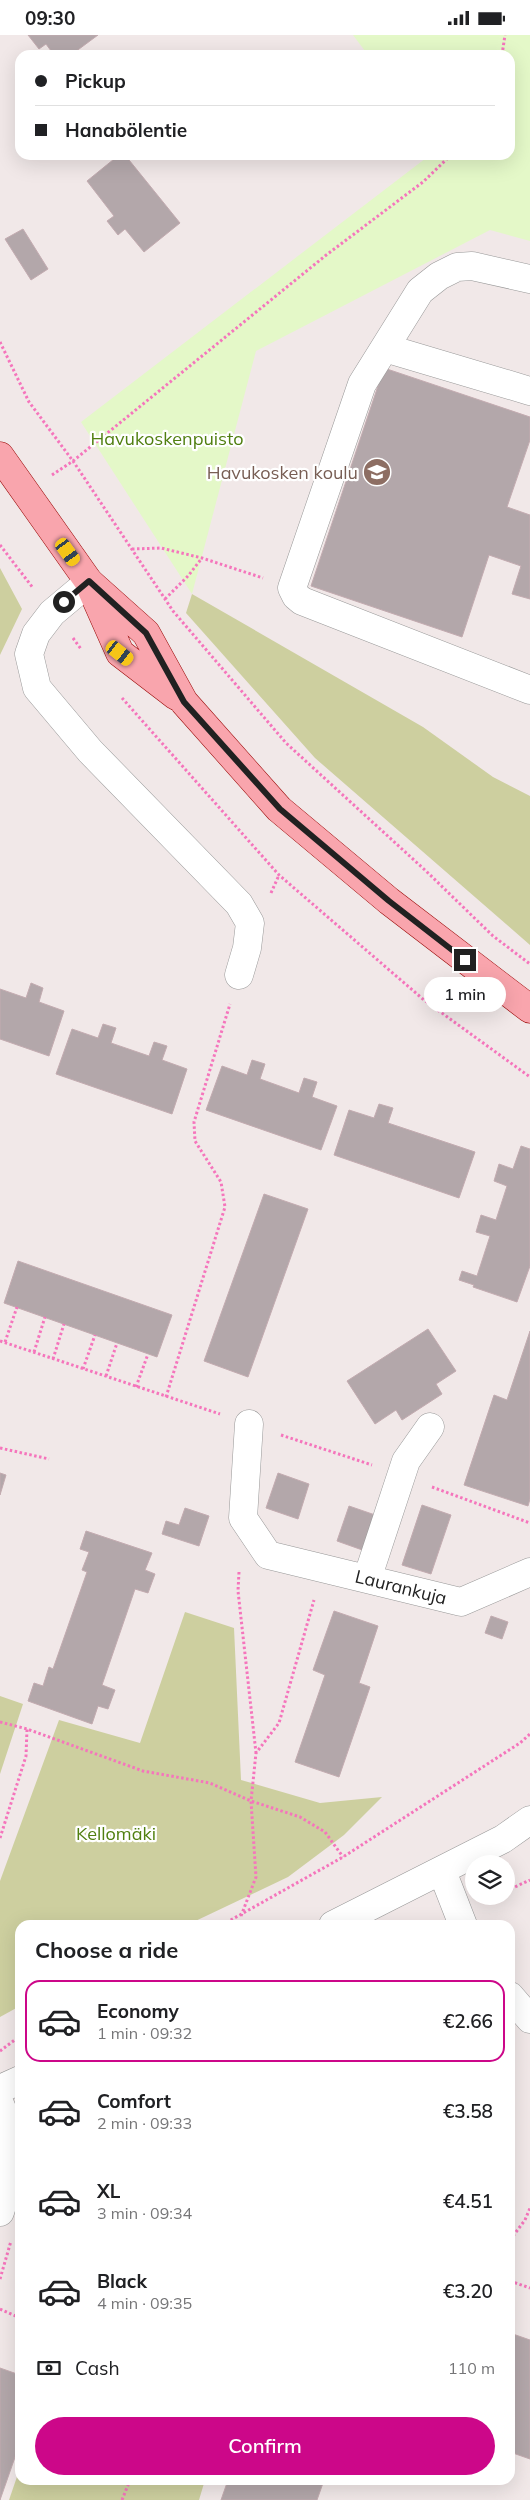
<!DOCTYPE html>
<meta charset="utf-8">
<style>
body{margin:0;font-family:Mulish,sans-serif;background:#f2f2f2;color:#202124;height:100vh;display:flex;flex-direction:column;font-size:19px;white-space:nowrap}
*{box-sizing:border-box;margin:0}
p{font-size:16px;color:#757577}
.icon{flex:none;width:28px;height:28px;fill:none;stroke:currentColor;stroke-width:2;stroke-linecap:round;stroke-linejoin:round}
.map{position:relative;flex:1;overflow:hidden}
.side{position:absolute;left:15px;top:1885px;width:500px;height:565px;display:flex;flex-direction:column;background:#fff;border-radius:15px;box-shadow:0 5px 20px #0002}
.side>*{flex:none}
.guide{position:absolute;left:15px;top:15px;width:500px;height:110px;border-radius:15px;box-shadow:0 5px 20px #0002;display:grid;align-content:center;height:110px;padding:0 20px;background:#fff}
.tools{position:absolute;left:465px;top:1820px;display:grid;gap:10px}
.tools a{display:grid;place-items:center;width:50px;height:50px;border-radius:50%;background:#fff;box-shadow:0 5px 20px #0002;font-size:25px}
.end{position:absolute;width:22px;height:22px;margin:-11px;border:6px solid #212121;background:#fff;box-shadow:0 0 0 2px #fff}
.from{border-radius:50%}
.bubble{position:absolute;height:35px;border-radius:18px;background:#fff;box-shadow:0 5px 20px #0002;font-size:16px;font-weight:600;line-height:35px;text-align:center}
.car{position:absolute;width:15px;height:30px;margin:-15px -8px;border-radius:6px;box-shadow:0 0 4px 1px #0007;background:linear-gradient(#f5c518 24%,#345 0 40%,#f5c518 0 76%,#345 0 86%,#f5c518 0)}
.guide b{display:flex;align-items:center;gap:18px;height:48px;font-size:19px}
.guide b+b{border-top:1px solid #e0e0e0}
.guide i{width:12px;height:12px;background:#202124}
ul{padding:0;list-style:none}
li{display:flex;align-items:center;gap:15px;height:82px;margin:0 10px 8px;padding:0 10px;border:2px solid transparent;border-radius:15px}
li div{flex:1}
li b{display:block;font-size:19px}
li em{font-style:normal;font-weight:600}
li.active{border-color:#cc0789}
li>.icon{width:45px;height:45px;stroke-width:1.5}
h2{padding:0 20px;font-size:22px;line-height:60px}
.pay{display:flex;align-items:center;gap:12px;height:55px;padding:0 20px;font-size:19px}
.pay p{margin-inline-start:auto}
.button{display:flex;gap:10px;margin-top:auto;padding:10px 20px}
.button a{flex:1;height:58px;border-radius:30px;background:#cc0789;color:#fff;font-size:20px;font-weight:600;line-height:58px;text-align:center}
.status{display:flex;justify-content:space-between;align-items:center;height:35px;padding:0 25px;background:#fff;direction:ltr}
.status svg{height:14px;fill:currentColor}
.map>svg:first-child{display:block}
.forest{fill:#cdcf9f}
.park{fill:#e4f8c8}
.building{fill:#b3a7aa;stroke:#c3abb0}
.lines{fill:none;stroke-linecap:round;stroke-linejoin:round}
.minor-casing{stroke:#989898;stroke-width:29}
.major-casing{stroke:#990705;stroke-width:29}
.path{stroke:#f575bc;stroke-width:3;stroke-dasharray:2.5 2.5;stroke-linecap:butt}
.minor{stroke:#fff;stroke-width:28}
.major{stroke:#f9a5ad;stroke-width:28}
.route{stroke:#212121;stroke-width:6}
.labels{text-anchor:middle;dominant-baseline:central;stroke-width:4.5;stroke-linejoin:round;paint-order:stroke}
.park-label{font-size:18px;fill:#507f10;stroke:#fff}
.education-label{font-size:18px;fill:#785e54;stroke:#fff;text-anchor:end}
.street-label{font-size:18px;fill:#212121;stroke:#fff}
</style>
<div class="status"><b>09:30</b><svg viewBox="0 0 49 12"><path d="M0 12V9h3v3zM5 12V6h3v6zM10 12V3h3v9zM15 12V0h3v12zM26 1h20v11H26zM47 4h2v5h-2z"/></svg></div>
<div class="map">
<svg width="530" height="2465" viewBox="0 0 530 2465">
<rect width="100%" height="100%" fill="#f1e8e8"/>
<path class="forest" d="M0,533L22,574L0,620Z
M192,559L423,692L493,742L530,761V910L315,723L186,578Z
M185,1577L234,1593L241,1745L320,1768L382,1762L344,1800L288,1842L187,1890H20V1971L0,1982V1846L59,1685L140,1708Z
M0,1661L23,1669L0,1739Z
M20,2433V2445H205L199,2465H9Z"/>
<path class="park" d="M353,0H530V206L490,195L256,316L192,559L81,387L430,120H510V20H368Z"/>
<path class="building" d="M28,0H98L71,20H54L46,9L39,14Z
M119,120H125L180,188L144,217L125,194L118,200L107,186L114,181L87,146Z
M23,194L48,234L31,245L5,204Z
M384,333L530,382V405L507,472L530,480V564L512,559L521,531L489,520L462,602L311,551Z
M31,948L43,953L39,967L64,976L49,1021L0,1004V954L26,963Z
M103,989L116,993L111,1008L149,1021L154,1007L167,1011L162,1025L187,1034L172,1079L56,1039L72,994L98,1003Z
M252,1025L265,1029L260,1044L299,1058L304,1043L317,1047L312,1062L337,1071L321,1115L206,1075L222,1031L247,1040Z
M379,1069L393,1073L388,1088L475,1117L459,1163L334,1120L349,1075L374,1083Z
M521,1111L530,1114V1231L517,1267L473,1252L474,1250L459,1245L462,1236L477,1241L490,1201L476,1197L481,1180L496,1185L507,1151L494,1146L499,1129L513,1134Z
M264,1159L308,1174L248,1342L204,1326Z
M18,1226L172,1280L157,1322L4,1268Z
M428,1294L456,1336L436,1349L442,1359L402,1385L396,1375L375,1389L347,1346Z
M530,1296V1464L528,1471L464,1450L494,1360L507,1365Z
M0,1438L6,1440L0,1460Z
M278,1438L309,1449L298,1484L266,1473Z
M422,1470L451,1480L431,1539L402,1530Z
M349,1471L381,1482L368,1517L337,1506Z
M185,1473L209,1481L199,1511L162,1499L166,1486L179,1490Z
M86,1496L152,1518L145,1535L155,1539L148,1558L135,1554L102,1650L115,1655L108,1674L98,1671L92,1689L28,1666L34,1648L43,1651L49,1632L53,1634L87,1537L82,1535L89,1517L80,1514Z
M334,1576L378,1591L359,1648L370,1652L339,1742L295,1727L325,1640L313,1635Z
M491,1581L508,1587L502,1604L485,1598Z
M510,2298L530,2305V2424L510,2417Z
M0,2333L20,2340V2408L0,2465Z
M228,2445H313L323,2448L317,2465H221Z"/>
<g class="lines">
<defs>
<path id="minor" d="M530,244L472,231L457,232L439,241L420,256L362,349L292,553L296,561L302,566L530,655
M385,313L530,356
M89,547L52,578L36,599L29,619L37,653L90,716L239,869L250,888L247,913L239,940
M249,1389L243,1483L268,1520L461,1567L530,1537
M367,1544L406,1426L430,1392
M442,1836L463,1890
M333,1890L503,1804L530,1785
M510,1961L530,1984
M0,2054L20,2045
M0,2069C18,2108 13,2137 0,2177"/>
<path id="major" d="M0,421L89,547L146,598L184,667L279,774L389,866L530,974
M92,555L120,618L176,661"/>
</defs>
<use href="#minor" class="minor-casing"/>
<use href="#major" class="major-casing"/>
<path class="path" d="M502,20L505,0
M0,307L29,367L73,426L173,576L286,708L426,836L493,901L530,929
M52,440L73,426L325,221L423,147L451,120
M0,510L33,553
M132,514L161,513L202,523L263,543
M165,564L188,541L202,523
M73,603L81,614
M122,663L279,840L424,965L530,1042
M271,858L279,840
M0,1306L220,1379
M5,1307L17,1272
M34,1317L45,1282
M53,1324L64,1289
M83,1334L95,1300
M106,1341L117,1308
M136,1352L148,1319
M166,1362L225,1172L221,1147L195,1106L194,1087L230,969
M281,1400L372,1430
M0,1413L49,1424
M432,1452L530,1488
M239,1537L238,1556L256,1718
M0,1687L27,1694L143,1736L210,1748L251,1766L300,1782L325,1797L343,1822
M0,1803L26,1721L27,1694
M506,1856L530,1845
M487,1865L495,1861
M241,1881L256,1842L251,1766L256,1718L279,1688L314,1565
M222,1890L343,1822L520,1708L530,1699
M0,2016L20,2001
M510,2205L525,2185L530,2173
M0,2244L11,2206
M510,2246L530,2253
M0,2274L20,2283
M122,2465L130,2445"/>
<use href="#minor" class="minor"/>
<use href="#major" class="major"/>
</g>
<g class="lines">
<path class="route" d="M64,567L89,546L146,598L184,667L280,774L389,866L465,925"/>
</g>
<defs>
<symbol id="school-disc" viewBox="-11 -11 22 22"><circle r="9.5" fill="#8d6e63" stroke="#fff"/><path d="M0-5L7-2L0 1L-7-2ZM-4 1L0 2.5L4 1V4Q0 6-4 4Z" fill="#fff"/></symbol>
</defs>
<g fill-rule="evenodd">
<use href="#school-disc" x="361" y="421" width="32" height="32"/>
</g>
<g class="labels">
<g class="park-label">
<text x="167" y="403">Havukoskenpuisto</text>
<text x="116" y="1798">Kellomäki</text>
</g>
<g class="education-label">
<text x="358" y="437">Havukosken koulu</text>
</g>
<g class="street-label">
<text transform="translate(401 1552) rotate(14)">Laurankuja</text>
</g>
</g>
</svg>
<div class="tools">
<a><svg class="icon" aria-label="layers" viewBox="0 0 24 24"><path d="M12 4l9 5-9 5-9-5zM3 14l9 5 9-5"/></svg></a>
</div>
<i class="end from" style="left:64px;top:567px"></i>
<i class="end" style="left:465px;top:925px"></i>
<div class="bubble" style="left:424px;top:942px;width:82px">1 min</div>
<i class="car" style="left:68px;top:517px;rotate:144deg"></i>
<i class="car" style="left:120px;top:618px;rotate:128deg"></i>
<div class="guide">
<b><i class="from"></i>Pickup</b>
<b><i></i>Hanabölentie</b>
</div>
<section class="side">
<h2>Choose a ride</h2>
<ul>
<li class="active"><svg class="icon" aria-label="car" viewBox="0 0 24 24"><path d="M5 17H2v-5l4-1 3-4h7l3 4 3 1v5h-3M9 17h6M6 11h13"/><circle cx="7" cy="17" r="2"/><circle cx="17" cy="17" r="2"/></svg><div><b>Economy</b><p>1 min · 09:32</p></div><em>€2.66</em></li>
<li><svg class="icon" aria-label="car" viewBox="0 0 24 24"><path d="M5 17H2v-5l4-1 3-4h7l3 4 3 1v5h-3M9 17h6M6 11h13"/><circle cx="7" cy="17" r="2"/><circle cx="17" cy="17" r="2"/></svg><div><b>Comfort</b><p>2 min · 09:33</p></div><em>€3.58</em></li>
<li><svg class="icon" aria-label="car" viewBox="0 0 24 24"><path d="M5 17H2v-5l4-1 3-4h7l3 4 3 1v5h-3M9 17h6M6 11h13"/><circle cx="7" cy="17" r="2"/><circle cx="17" cy="17" r="2"/></svg><div><b>XL</b><p>3 min · 09:34</p></div><em>€4.51</em></li>
<li><svg class="icon" aria-label="car" viewBox="0 0 24 24"><path d="M5 17H2v-5l4-1 3-4h7l3 4 3 1v5h-3M9 17h6M6 11h13"/><circle cx="7" cy="17" r="2"/><circle cx="17" cy="17" r="2"/></svg><div><b>Black</b><p>4 min · 09:35</p></div><em>€3.20</em></li>
</ul>
<div class="pay"><svg class="icon" aria-label="cash" viewBox="0 0 24 24"><path d="M3 7h18v10H3z"/><circle cx="12" cy="12" r="2"/></svg>Cash<p>110 m</p></div>
<div class="button"><a>Confirm</a></div>
</section>
</div>
